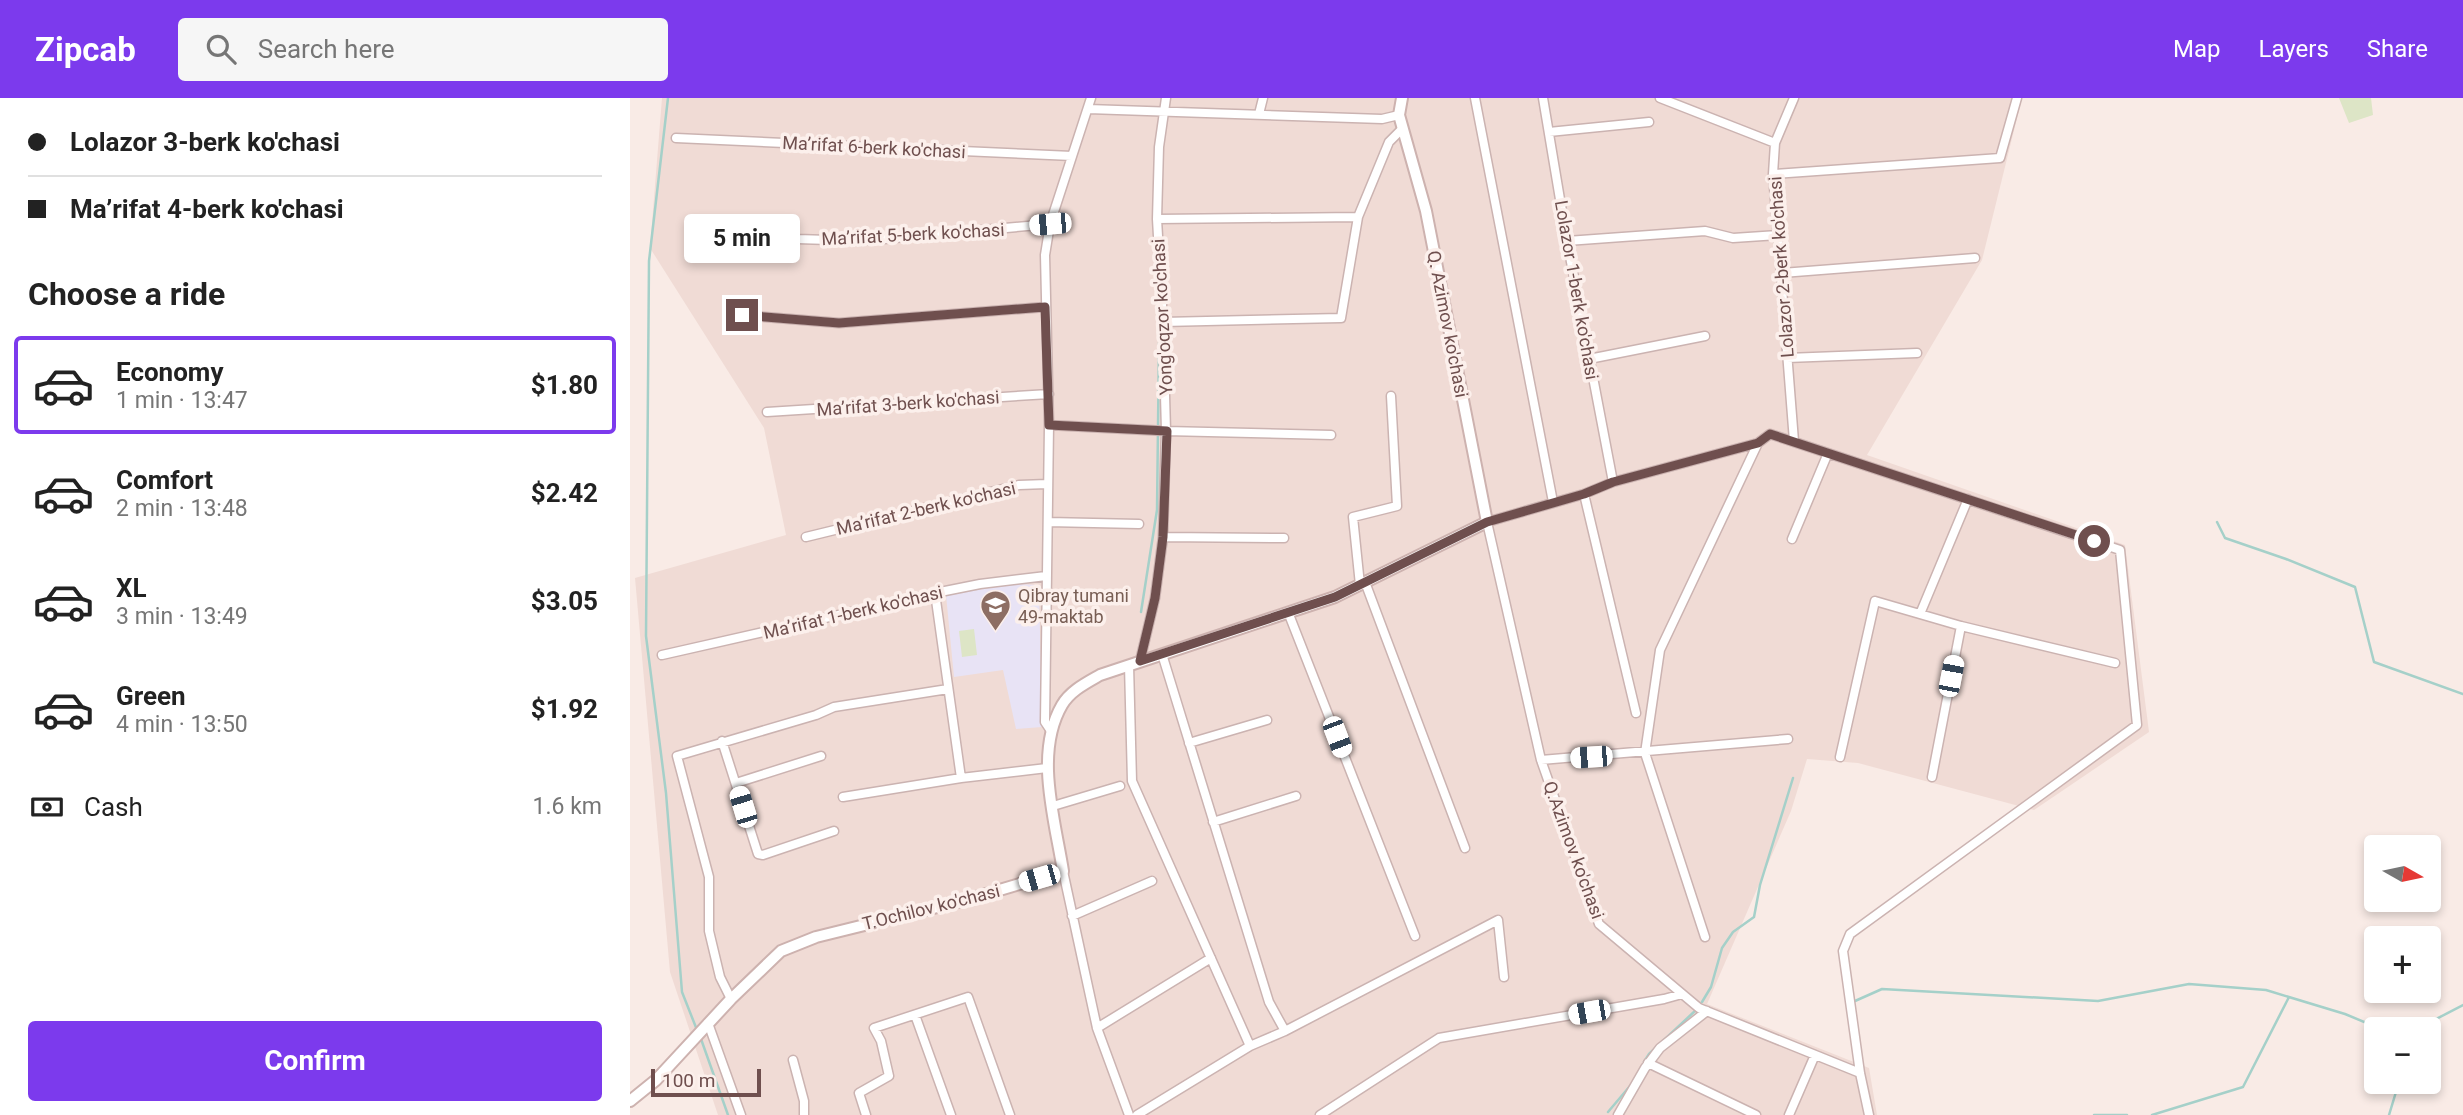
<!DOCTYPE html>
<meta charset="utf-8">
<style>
body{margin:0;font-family:Roboto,sans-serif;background:#f6f6f6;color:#222;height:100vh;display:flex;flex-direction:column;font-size:26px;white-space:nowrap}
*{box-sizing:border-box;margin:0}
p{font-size:23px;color:#767676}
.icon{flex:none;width:38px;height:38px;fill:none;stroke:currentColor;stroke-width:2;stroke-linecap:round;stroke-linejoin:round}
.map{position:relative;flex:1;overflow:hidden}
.side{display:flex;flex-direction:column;background:#fff;width:630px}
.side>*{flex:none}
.top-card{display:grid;align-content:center;height:154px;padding:0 28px;background:#fff}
.needle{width:46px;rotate:99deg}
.controls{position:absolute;left:1734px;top:737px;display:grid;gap:14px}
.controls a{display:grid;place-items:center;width:77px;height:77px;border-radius:7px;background:#fff;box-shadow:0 4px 10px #0003;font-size:35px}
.scale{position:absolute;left:21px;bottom:18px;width:110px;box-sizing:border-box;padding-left:7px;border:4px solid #6f4f4e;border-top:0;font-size:19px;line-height:24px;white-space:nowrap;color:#6f4f4e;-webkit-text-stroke:5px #fcf0ec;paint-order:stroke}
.end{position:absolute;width:32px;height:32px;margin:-16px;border:9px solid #6f4f4e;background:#fff;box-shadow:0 0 0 4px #fff}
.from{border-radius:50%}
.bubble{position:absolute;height:49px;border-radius:7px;background:#fff;box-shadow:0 4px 10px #0003;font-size:23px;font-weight:700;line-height:49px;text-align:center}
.car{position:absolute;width:21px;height:42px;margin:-21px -10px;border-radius:9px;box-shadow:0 0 5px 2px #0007;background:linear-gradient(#fff 24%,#345 0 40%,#fff 0 76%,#345 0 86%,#fff 0)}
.top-card b{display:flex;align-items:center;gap:24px;height:66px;font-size:26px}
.top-card b+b{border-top:2px solid #e0e0e0}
.top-card i{width:18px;height:18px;background:#222}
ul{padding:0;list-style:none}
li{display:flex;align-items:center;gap:21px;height:98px;margin:0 14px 10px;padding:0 14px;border:4px solid transparent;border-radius:7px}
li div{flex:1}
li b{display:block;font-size:26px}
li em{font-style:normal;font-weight:700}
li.active{border-color:#7c3aed}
li>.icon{width:63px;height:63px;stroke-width:1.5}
h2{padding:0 28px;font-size:32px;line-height:84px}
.pay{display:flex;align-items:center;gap:18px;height:77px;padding:0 28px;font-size:26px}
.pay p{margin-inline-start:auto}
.cta{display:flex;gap:14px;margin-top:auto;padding:14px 28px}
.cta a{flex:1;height:80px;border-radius:7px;background:#7c3aed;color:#fff;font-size:28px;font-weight:700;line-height:80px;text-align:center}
header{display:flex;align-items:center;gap:42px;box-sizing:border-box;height:98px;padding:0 35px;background:#7c3aed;color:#fff}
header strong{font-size:33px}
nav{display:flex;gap:38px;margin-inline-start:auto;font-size:24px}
.search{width:490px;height:63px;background:#f6f6f6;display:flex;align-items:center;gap:18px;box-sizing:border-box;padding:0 24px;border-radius:7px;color:#767676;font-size:26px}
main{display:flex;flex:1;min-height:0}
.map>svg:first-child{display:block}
.residential{fill:#f0dbd5}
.education{fill:#e8e3f5}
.green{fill:#dde5c6}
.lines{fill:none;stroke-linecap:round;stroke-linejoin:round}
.stream{stroke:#a5d0c9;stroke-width:2.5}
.street-casing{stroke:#cbb3b1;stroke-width:11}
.secondary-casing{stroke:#cdb2af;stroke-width:14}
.street{stroke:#fff;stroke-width:8}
.secondary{stroke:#fff;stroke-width:10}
.route{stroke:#6f4f4e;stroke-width:9}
.labels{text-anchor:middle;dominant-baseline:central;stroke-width:7;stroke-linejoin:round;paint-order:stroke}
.street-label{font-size:18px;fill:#6f4f4e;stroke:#fcf0ec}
.education-label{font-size:18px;fill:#785e54;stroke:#fcf0ec;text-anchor:start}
</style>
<header>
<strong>Zipcab</strong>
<div class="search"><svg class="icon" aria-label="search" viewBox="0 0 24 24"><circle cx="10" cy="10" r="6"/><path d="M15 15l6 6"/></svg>Search here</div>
<nav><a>Map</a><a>Layers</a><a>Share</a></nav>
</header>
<main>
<section class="side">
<div class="top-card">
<b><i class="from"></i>Lolazor 3-berk ko'chasi</b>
<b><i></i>Ma’rifat 4-berk ko'chasi</b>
</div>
<h2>Choose a ride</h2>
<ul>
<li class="active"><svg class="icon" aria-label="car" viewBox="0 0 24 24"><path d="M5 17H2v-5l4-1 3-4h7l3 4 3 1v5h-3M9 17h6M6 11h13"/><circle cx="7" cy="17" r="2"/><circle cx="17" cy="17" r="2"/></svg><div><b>Economy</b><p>1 min · 13:47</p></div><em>$1.80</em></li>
<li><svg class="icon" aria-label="car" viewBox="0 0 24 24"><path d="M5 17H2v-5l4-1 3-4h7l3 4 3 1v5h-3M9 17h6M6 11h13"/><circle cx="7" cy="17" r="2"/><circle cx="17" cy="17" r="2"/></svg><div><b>Comfort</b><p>2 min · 13:48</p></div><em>$2.42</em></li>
<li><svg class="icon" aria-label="car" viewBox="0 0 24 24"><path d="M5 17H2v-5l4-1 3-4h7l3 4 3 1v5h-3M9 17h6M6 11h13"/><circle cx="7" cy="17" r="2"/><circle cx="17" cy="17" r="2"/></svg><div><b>XL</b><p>3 min · 13:49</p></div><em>$3.05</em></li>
<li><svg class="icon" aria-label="car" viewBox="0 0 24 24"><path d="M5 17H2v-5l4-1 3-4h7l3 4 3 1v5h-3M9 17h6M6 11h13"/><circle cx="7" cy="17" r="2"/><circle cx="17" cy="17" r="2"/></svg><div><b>Green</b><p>4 min · 13:50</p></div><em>$1.92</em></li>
</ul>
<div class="pay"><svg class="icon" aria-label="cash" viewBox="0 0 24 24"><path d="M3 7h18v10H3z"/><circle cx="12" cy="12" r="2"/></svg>Cash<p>1.6 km</p></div>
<div class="cta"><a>Confirm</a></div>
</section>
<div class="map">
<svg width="1833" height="1017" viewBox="0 0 1833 1017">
<rect width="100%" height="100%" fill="#f9ebe6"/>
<path class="residential" d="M32,0H1392L1352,162L1237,357L1495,447L1519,634L1404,712L1228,665L1177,661L1161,713L1077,906L1239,970L1247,1017H88L40,874L5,480L156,437L134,330L20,150Z"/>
<path class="education" d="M385,486L409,487L412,629L386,631L373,572L324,579L316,497Z"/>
<path class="green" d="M1709,0H1741L1743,17L1719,25Z
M344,531L347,557L332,559L329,533Z"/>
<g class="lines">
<path class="stream" d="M38,0L19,163L16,538L36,695L52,894L67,932
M1587,424L1595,440L1656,461L1725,489L1744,564L1833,596
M511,514L527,412L529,245
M1225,903L1252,891L1468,903L1559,886L1636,892L1715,916L1751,931
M1072,904L1081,889L1092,850L1103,834L1124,819L1130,787L1163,680
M1787,931L1833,907
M71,941L98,1017
M1014,964L1019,956L1066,912
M978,1014L1000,988
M1464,1017H1497
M1522,1017L1613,989L1659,899
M1759,1017L1769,984"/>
<defs>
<path id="street" d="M845,0L923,404
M913,0L937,143L983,384
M1030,0L1145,45
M458,11L752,21L769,17
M629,16L633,0
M919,34L1019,24
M46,40L442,58
M1143,76L1370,60L1387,0
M527,121L728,119
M62,127L167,141L231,143L420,126
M937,143L1075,133L1103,140L1148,137
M1152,175L1345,160
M112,217L209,225L415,209
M533,224L711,220L728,119L759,44L773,30
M1157,260L1287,255
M959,261L1075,238
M137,314L419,296
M419,327L536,333L701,337
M1164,343L1143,76L1145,45L1164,0
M954,396L1006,615
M418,424L509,426
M176,439L389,387L417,386
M533,439L654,440
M1162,441L1198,355
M735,484L835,750
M730,487L723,419L767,408L761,298
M305,495L331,680
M658,514L785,838
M1290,516L1338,401
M32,557L305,495L350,486L416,478
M510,563L525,500L533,439L536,333L533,224L527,121L529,49L536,0
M499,567L502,683L620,948
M421,633L415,624L419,327L415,157L420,126L461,0
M92,643L128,756L133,757L204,733
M559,645L637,622
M1210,659L1245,503L1331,528L1485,565
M911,662L1158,641
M1302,679L1331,528
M106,685L191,658
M213,699L331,680L417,670
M423,708L490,688
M583,724L666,698
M433,773L467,930L499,1017
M442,818L522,783
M1075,839L1015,655L1030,552L1128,345
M101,901L90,879L79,833V779L47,658L186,617L204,609L318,591
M285,917L321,1017
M78,925L111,1017
M467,930L581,860
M655,933L868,822L874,879
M163,962L174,1003V1017
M1018,965L1126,1017
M1230,975L1069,910L969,826L911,662L857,424L954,396L983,384L1128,345L1140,336L1490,452L1507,627L1220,836L1213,853L1230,975L1239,1017
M236,1017L229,995L259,978L251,943L244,930L338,899L380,1017
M507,1017L620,948L655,933L639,904L532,556
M690,1017L809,940L1034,901L1052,896
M988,1017L1015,970L1030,950L1077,913
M1159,1017L1185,957"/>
<path id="secondary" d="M0,1003L26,982L101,901L151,853L186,839L336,802L433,773C425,722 404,655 432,607C440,593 456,585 470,577L705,499L857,424L796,113L769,17L772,0"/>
</defs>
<use href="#street" class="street-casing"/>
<use href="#secondary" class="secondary-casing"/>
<use href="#street" class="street"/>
<use href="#secondary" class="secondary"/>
</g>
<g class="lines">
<path class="route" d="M112,217L209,225L415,209L419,327L537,333L533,439L525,500L510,563L705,499L857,424L954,396L983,384L1128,345L1140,336L1464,443"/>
</g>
<defs>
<symbol id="school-pin" viewBox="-11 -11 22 30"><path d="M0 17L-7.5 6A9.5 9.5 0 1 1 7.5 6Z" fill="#8d6e63" stroke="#fcf0ec"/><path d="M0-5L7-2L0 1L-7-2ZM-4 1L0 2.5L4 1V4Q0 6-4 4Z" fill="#fff"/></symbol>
</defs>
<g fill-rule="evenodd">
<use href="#school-pin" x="348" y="490" width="35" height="47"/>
</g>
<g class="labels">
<g class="street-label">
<text transform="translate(244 49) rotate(3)">Ma’rifat 6-berk ko'chasi</text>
<text transform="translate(283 136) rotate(-3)">Ma’rifat 5-berk ko'chasi</text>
<text transform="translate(1151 169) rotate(-94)">Lolazor 2-berk ko'chasi</text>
<text transform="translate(947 192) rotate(80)">Lolazor 1-berk ko'chasi</text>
<text transform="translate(532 219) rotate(-93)">Yong'oqzor ko'chasi</text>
<text transform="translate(818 226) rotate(79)">Q. Azimov ko'chasi</text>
<text transform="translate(278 305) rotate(-4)">Ma’rifat 3-berk ko'chasi</text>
<text transform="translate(296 410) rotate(-13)">Ma’rifat 2-berk ko'chasi</text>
<text transform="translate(223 514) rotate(-13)">Ma’rifat 1-berk ko'chasi</text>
<text transform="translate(944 752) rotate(70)">Q.Azimov ko'chasi</text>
<text transform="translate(301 809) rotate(-14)">T.Ochilov ko'chasi</text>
</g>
<g class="education-label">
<text x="388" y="497">Qibray tumani<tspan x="388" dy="21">49-maktab</tspan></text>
</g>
</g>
</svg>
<div class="controls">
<a><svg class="needle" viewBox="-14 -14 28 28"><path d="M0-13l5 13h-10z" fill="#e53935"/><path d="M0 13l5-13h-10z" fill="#767676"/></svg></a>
<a>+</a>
<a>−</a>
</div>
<div class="scale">100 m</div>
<i class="end from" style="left:1464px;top:443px"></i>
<i class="end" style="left:112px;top:217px"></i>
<div class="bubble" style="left:54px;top:116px;width:116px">5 min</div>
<i class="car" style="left:420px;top:126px;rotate:265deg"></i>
<i class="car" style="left:1321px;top:578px;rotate:11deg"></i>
<i class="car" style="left:707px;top:639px;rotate:159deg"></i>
<i class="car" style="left:961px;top:659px;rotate:266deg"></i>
<i class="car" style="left:113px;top:709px;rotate:343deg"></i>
<i class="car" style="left:409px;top:780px;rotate:254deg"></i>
<i class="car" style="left:959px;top:914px;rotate:260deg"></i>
</div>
</main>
